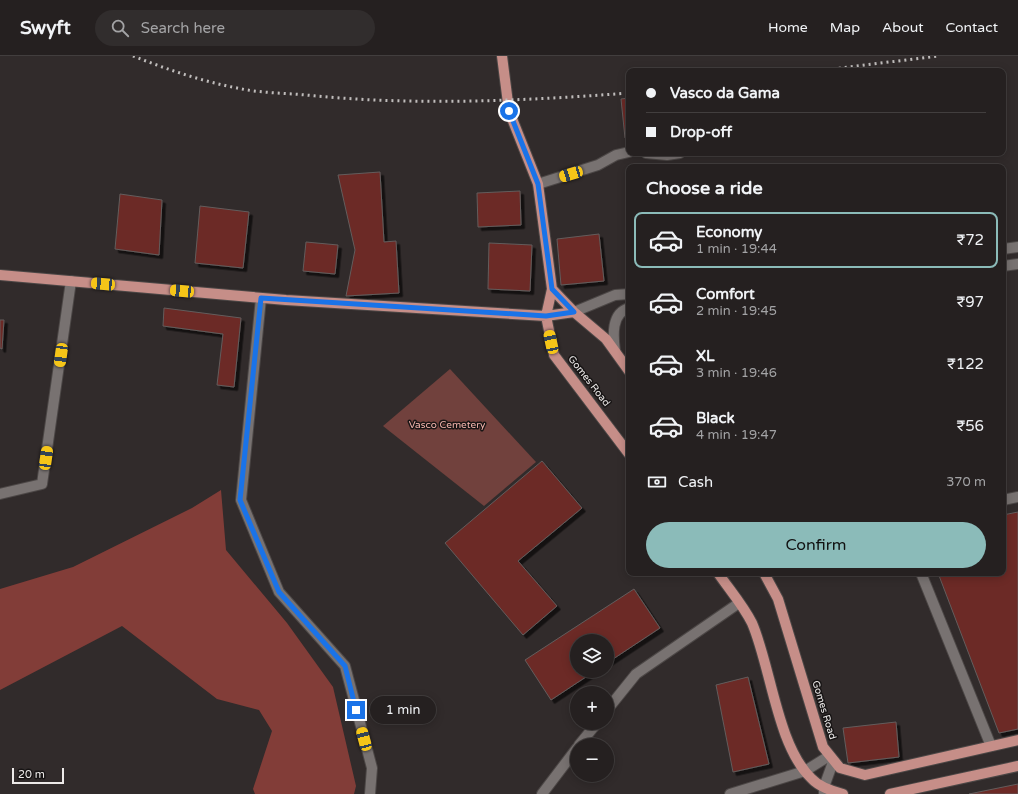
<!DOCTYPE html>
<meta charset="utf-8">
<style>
body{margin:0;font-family:"Varela Round",sans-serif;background:#312d2d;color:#f1f3f6;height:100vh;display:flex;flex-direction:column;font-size:15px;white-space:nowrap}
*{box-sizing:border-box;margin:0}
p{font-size:13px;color:#a3a3a5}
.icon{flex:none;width:22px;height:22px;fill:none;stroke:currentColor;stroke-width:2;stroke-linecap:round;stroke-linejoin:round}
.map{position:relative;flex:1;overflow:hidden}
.sheet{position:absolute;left:626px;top:108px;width:380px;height:412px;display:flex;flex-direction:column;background:#252020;border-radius:8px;box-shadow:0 2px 10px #0003,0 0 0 1px #423e3e}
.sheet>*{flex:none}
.guide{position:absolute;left:626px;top:12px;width:380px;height:88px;border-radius:8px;box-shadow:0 2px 10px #0003,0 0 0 1px #423e3e;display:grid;align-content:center;height:88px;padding:0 20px;background:#252020}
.buttons{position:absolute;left:570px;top:578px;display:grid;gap:8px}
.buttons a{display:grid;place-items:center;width:44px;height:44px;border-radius:50%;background:#252020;box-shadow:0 2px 10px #0003,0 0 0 1px #423e3e;font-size:20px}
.scale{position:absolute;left:12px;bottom:10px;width:52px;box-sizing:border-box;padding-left:4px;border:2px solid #edeae9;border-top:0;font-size:11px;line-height:14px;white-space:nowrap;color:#edeae9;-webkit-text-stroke:3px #171414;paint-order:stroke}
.end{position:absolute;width:18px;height:18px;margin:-9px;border:5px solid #1a73e8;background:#fff;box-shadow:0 0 0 2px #fff}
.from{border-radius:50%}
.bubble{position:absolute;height:28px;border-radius:14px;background:#252020;box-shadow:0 2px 10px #0003,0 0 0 1px #423e3e;font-size:13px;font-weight:600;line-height:28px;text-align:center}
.car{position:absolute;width:12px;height:24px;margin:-12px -6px;border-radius:5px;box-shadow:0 0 3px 1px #0007;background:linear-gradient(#f5c518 24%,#345 0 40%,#f5c518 0 76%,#345 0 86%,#f5c518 0)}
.guide b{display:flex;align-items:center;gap:14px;height:38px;font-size:15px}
.guide b+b{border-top:1px solid #423e3e}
.guide i{width:10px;height:10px;background:#f1f3f6}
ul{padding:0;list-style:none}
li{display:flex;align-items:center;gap:12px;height:56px;margin:0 8px 6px;padding:0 12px;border:2px solid transparent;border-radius:8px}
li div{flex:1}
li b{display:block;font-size:15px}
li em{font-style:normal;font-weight:600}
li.current{border-color:#8bbbb9}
li>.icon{width:36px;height:36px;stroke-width:1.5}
h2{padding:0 20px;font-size:18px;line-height:48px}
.pay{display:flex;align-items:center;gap:10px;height:44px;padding:0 20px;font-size:15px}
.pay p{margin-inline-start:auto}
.action{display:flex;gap:8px;margin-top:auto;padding:8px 20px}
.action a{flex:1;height:46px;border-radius:24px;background:#8bbbb9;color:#111;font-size:16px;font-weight:600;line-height:46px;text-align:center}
header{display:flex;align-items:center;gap:24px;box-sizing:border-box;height:56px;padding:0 20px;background:#252020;border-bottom:1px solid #423e3e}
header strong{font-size:19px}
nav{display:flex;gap:22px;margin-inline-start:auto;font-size:14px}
.search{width:280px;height:36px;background:#312d2d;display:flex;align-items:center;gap:10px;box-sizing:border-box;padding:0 14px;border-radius:22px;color:#a3a3a5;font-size:15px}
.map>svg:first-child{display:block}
.green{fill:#71413d}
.forest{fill:#823d38}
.building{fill:#6c2926;stroke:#635d5c;filter:url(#shadow)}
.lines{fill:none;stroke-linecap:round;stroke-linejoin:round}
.minor-casing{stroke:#4c4746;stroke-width:12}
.major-casing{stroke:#4c4746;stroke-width:12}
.minor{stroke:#787271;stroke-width:10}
.major{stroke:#c68e88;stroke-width:10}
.rail{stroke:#c0bdbc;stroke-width:3;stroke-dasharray:2 4;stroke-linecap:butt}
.route{stroke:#1a73e8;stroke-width:5}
.labels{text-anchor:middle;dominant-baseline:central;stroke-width:3;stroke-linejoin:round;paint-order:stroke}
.street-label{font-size:10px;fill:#edeae9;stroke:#171414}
.park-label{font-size:10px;fill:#f4b4ad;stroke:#171414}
</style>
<header>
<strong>Swyft</strong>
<div class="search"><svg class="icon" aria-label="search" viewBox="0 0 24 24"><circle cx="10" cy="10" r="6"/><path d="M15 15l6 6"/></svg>Search here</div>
<nav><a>Home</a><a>Map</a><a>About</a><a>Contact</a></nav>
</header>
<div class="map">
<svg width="1018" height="738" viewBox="0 0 1018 738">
<defs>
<filter id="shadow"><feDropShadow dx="3.5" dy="3.5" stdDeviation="0" flood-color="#0009"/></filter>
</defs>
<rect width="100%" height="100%" fill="#312b2b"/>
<path class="green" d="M450,313L536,406L484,450L383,370Z"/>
<path class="forest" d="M221,434L226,494L287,567L333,631L356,730L354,738H255L253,733L272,675L259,654L217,643L122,570L0,634V533L73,511L192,452Z"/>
<path class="building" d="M629,42V82H625L621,43Z
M380,116L384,186L396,185L399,237L346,240L355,194L338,119Z
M520,135L521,169L478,171L477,137Z
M120,138L162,144L159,199L115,193Z
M200,150L249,156L243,212L195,207Z
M599,178L604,225L561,229L557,183Z
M306,186L338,189L335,218L303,215Z
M489,187L532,189L530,235L488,233Z
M164,252L241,262L234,331L217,329L223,278L163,270Z
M0,264H4L2,293L0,292Z
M542,405L582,452L518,505L557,550L523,579L445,487Z
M1018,456V673L999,677L938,517H1003V459Z
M634,533L660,572L607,607V585H577V615H595L551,644L525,604Z
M748,621L769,708L733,716L716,629Z
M896,666L899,701L848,707L843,672Z
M1018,728V738H969Z"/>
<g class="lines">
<defs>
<path id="minor" d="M646,97L667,99L680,97
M538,128L598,109L616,99L629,96
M1003,193L1018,191
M1003,210L1018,208
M261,242L241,444L279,536L345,610L372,712L370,738
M574,256L615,239L629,238
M615,295C613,280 611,257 629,252
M0,438L42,428L71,225
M1003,444L1018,441
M921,517L991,690
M607,654L636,618L739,547
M579,689L597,667
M542,738L577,692
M730,738L805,715L829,700
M824,738V731L833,706"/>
<path id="major" d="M502,0L509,55L538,128L552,233L546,260L554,299L629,398
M0,219L286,244L546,260L574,256
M552,233L574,256L606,283L629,315
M718,517C729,533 743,549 752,567C771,611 777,689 811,722C819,731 832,735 843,738
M764,517L778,543L823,691L840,712L865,719L1018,684
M890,738L1018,710"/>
</defs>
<use href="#minor" class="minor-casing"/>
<use href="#major" class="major-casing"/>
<use href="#minor" class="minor"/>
<use href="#major" class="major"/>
<path class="rail" d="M133,0C166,13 201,25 237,32C259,37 283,37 306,39C413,50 522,45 629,37
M815,15L939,0"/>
</g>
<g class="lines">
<path class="route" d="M356,654L345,610L279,536L240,444L261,242L546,260L574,256L552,233L538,128L509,55"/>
</g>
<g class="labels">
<g class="street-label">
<text transform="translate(589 325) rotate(52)">Gomes Road</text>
<text transform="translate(824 654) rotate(73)">Gomes Road</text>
</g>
<g class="park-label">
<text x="447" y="369">Vasco Cemetery</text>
</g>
</g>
</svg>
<div class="buttons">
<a><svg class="icon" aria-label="layers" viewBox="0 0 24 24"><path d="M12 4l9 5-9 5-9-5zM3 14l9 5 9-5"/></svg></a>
<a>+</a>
<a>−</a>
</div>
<div class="scale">20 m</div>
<i class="end from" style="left:509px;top:55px"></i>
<i class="end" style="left:356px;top:654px"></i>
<div class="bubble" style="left:370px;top:640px;width:66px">1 min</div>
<i class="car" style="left:571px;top:118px;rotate:253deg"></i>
<i class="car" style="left:103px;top:228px;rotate:275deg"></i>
<i class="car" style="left:182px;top:235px;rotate:275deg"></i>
<i class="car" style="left:551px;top:286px;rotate:348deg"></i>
<i class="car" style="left:61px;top:299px;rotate:188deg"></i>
<i class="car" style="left:46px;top:402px;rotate:8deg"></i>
<i class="car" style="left:364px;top:683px;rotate:345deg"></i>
<div class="guide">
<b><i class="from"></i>Vasco da Gama</b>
<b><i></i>Drop-off</b>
</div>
<section class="sheet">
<h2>Choose a ride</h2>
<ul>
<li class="current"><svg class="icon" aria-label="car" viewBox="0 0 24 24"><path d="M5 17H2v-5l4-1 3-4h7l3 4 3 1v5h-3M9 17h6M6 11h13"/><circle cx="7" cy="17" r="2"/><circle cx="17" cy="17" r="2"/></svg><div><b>Economy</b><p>1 min · 19:44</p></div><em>₹72</em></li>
<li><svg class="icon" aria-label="car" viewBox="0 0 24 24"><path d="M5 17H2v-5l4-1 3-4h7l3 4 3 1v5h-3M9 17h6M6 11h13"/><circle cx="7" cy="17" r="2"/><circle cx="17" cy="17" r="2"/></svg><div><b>Comfort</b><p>2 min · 19:45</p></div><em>₹97</em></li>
<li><svg class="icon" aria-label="car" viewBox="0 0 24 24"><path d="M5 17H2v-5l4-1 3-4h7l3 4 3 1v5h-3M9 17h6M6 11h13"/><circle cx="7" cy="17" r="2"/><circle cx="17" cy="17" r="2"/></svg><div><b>XL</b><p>3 min · 19:46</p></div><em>₹122</em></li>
<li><svg class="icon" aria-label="car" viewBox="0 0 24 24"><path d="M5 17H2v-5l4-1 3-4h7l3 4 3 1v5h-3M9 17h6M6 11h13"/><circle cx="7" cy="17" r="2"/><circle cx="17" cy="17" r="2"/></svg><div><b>Black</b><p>4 min · 19:47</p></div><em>₹56</em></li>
</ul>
<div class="pay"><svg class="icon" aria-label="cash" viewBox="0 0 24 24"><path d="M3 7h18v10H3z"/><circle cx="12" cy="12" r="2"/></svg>Cash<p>370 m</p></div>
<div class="action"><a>Confirm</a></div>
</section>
</div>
